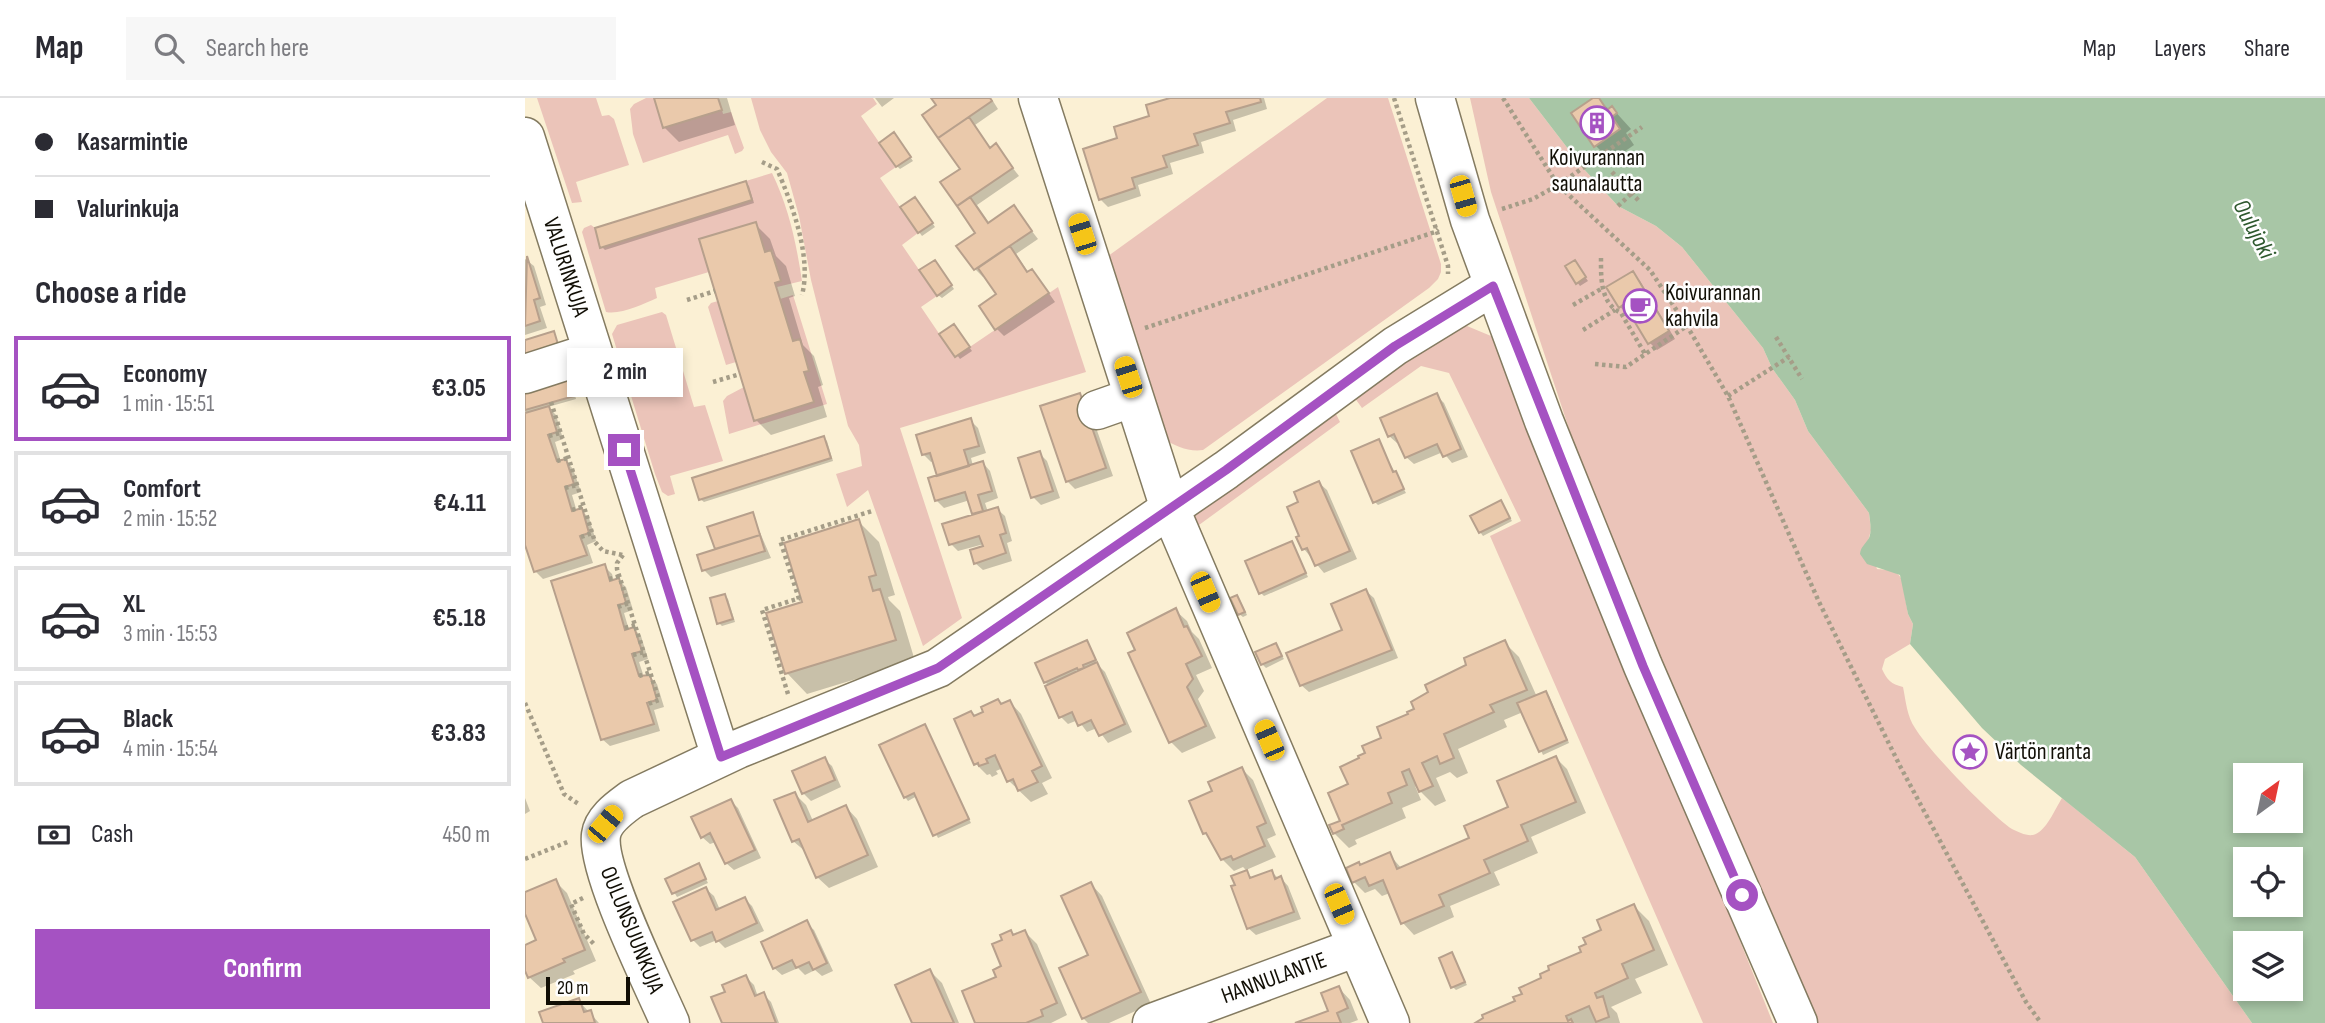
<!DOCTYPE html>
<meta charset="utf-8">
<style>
body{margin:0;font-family:"Sofia Sans Condensed",sans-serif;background:#f7f7f7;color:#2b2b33;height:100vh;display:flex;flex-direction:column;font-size:26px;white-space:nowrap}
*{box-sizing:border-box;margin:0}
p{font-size:23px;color:#7c7c81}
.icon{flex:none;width:38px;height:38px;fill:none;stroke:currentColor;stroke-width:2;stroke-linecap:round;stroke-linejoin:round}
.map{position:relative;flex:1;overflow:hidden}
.sheet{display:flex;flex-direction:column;background:#fff;width:525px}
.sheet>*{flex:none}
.guide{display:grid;align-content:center;height:154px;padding:0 35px;background:#fff}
.needle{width:46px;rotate:33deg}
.fabs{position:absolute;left:1708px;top:665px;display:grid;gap:14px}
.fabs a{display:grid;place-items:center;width:70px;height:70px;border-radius:0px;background:#fff;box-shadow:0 4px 10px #0003;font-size:35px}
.scale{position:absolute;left:21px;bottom:18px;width:84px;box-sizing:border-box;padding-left:7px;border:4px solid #110e05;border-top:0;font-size:19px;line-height:24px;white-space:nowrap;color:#110e05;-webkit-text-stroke:5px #fefefe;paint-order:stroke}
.end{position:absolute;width:32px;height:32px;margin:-16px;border:9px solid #a552c2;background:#fff;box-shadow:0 0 0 4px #fff}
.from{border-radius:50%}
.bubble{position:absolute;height:49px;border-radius:0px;background:#fff;box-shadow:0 4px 10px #0003;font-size:23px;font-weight:700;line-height:49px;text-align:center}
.car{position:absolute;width:21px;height:42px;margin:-21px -10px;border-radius:9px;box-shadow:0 0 5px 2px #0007;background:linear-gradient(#f5c518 24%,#345 0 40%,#f5c518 0 76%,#345 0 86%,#f5c518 0)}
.guide b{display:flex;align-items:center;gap:24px;height:66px;font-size:26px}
.guide b+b{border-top:2px solid #e1e1e2}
.guide i{width:18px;height:18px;background:#2b2b33}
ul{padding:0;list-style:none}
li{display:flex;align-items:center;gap:21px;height:105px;margin:0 14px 10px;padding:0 21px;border:4px solid #e1e1e2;border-radius:0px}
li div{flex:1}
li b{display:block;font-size:26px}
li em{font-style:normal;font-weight:700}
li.active{border-color:#a552c2}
li>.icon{width:63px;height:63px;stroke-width:1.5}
h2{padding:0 35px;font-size:32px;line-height:84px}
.pay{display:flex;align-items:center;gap:18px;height:77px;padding:0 35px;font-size:26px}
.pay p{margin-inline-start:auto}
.button{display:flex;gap:14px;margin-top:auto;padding:14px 35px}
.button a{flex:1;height:80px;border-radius:0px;background:#a552c2;color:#fff;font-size:28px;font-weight:700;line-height:80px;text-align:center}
header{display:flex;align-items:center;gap:42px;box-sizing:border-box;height:98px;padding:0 35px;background:#fff;border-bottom:2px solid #e1e1e2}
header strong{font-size:33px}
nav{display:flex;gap:38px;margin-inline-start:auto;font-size:24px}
.search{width:490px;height:63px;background:#f7f7f7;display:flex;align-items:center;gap:18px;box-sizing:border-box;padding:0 24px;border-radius:0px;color:#7c7c81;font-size:26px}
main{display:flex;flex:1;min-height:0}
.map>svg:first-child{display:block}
.green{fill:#ebc4b9}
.water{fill:#a8c6a6;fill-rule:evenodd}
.shadow{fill:#0003}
.building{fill:#eac9ab;stroke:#b7a08c;stroke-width:2}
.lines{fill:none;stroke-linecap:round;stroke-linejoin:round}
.minor-casing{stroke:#847b61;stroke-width:41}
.path{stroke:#a59d88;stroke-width:4.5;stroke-dasharray:3.5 3.5;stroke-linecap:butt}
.minor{stroke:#fff;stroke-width:38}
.route{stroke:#a552c2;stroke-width:9}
.labels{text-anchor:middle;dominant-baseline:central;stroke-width:5;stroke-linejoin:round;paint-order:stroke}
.poi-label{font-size:23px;fill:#110e05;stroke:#fefefe;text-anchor:start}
.street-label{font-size:23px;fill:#110e05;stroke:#fefefe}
.water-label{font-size:24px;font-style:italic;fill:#2d582d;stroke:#fefefe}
</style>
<header>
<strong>Map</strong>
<div class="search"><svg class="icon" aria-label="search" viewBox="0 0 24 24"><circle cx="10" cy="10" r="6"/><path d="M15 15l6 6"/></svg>Search here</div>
<nav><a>Map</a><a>Layers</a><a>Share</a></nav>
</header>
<main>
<section class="sheet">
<div class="guide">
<b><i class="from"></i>Kasarmintie</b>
<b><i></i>Valurinkuja</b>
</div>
<h2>Choose a ride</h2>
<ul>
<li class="active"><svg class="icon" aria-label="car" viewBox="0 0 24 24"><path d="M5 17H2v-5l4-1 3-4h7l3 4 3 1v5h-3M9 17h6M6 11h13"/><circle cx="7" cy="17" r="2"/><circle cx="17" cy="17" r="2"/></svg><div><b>Economy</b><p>1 min · 15:51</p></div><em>€3.05</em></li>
<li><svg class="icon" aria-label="car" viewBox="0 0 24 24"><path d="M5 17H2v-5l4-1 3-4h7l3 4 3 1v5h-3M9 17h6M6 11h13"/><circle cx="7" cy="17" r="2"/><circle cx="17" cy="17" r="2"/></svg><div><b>Comfort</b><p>2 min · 15:52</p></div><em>€4.11</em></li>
<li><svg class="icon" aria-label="car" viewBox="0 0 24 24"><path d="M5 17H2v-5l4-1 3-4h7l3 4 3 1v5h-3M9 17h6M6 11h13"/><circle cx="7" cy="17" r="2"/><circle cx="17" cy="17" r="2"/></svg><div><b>XL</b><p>3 min · 15:53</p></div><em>€5.18</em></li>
<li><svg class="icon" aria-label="car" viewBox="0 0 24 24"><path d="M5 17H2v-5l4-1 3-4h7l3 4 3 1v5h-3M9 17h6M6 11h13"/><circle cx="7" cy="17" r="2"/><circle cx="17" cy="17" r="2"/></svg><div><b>Black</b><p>4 min · 15:54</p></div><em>€3.83</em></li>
</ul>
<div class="pay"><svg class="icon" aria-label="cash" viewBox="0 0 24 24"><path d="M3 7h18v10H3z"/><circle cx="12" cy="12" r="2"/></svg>Cash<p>450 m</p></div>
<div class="button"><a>Confirm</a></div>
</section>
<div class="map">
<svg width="1800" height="925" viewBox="0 0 1800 925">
<rect width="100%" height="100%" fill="#fbf0d4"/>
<path class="green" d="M12,0H71L77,18L84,17L89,21L104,67L51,84L57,104L47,105Z
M121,0H129L138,30L197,12L198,16L206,14L219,50L217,53L210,56L203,37L118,65L108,36L105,11L109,6Z
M226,0H348L352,6L336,18L371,69L355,80L393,135L377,147L412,198L396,209L430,259L533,189L561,274L375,330L437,520L398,548L343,392L322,409L311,376L337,368L334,347L323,328L286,182L274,118L262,75L246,54L235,32Z
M802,0H863L916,166V174L913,181L904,190L678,352C663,354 651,348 638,341L579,161Z
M945,0H1004L1057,69L1093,108L1131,128L1157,149L1238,250L1247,270L1270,302L1283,333L1344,415L1346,432L1343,443L1352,471C1362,472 1373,472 1377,482L1383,516L1388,526L1385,546L1360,561L1357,571C1362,582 1366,586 1378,589C1381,604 1382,618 1390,630C1402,651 1467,718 1487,731C1493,734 1501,738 1508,737C1521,734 1530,711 1537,700L1610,759L1727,925H1292L1117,521L1050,349L966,94Z
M247,75C264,110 271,144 277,183L252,189L250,185L256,183L247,152L240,154L230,124L174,141L184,174L130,190L132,200C118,206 96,217 81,214L57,134L59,130L66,127L70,130L76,150L227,102L221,83Z
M268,197L302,306L204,336L198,303L202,298L219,289L288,304L279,274L284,272L275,242L268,243L255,201Z
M193,203L211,264L201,267L183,209L186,205Z
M137,214L141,217L169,309L180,307L198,363L145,378L150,396L143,398L137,394L130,376L87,236L92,227Z
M942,228L966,238L978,254L1248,925H1178L965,438L996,423L924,275L896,268L837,310L829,299L927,230Z
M810,314L815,324L674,427L692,473L667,427L669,416Z"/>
<path class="water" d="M1004,0H1800V925H1727L1610,759L1496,667L1457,630L1385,546L1388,526L1383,516L1375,477L1342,466L1335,456C1336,448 1340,447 1344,440C1347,433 1345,423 1344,415L1283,333L1270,302L1247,270L1238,250L1157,149L1131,128L1093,108L1057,69ZM1720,677H1766V723H1720ZM1720,761H1766V807H1720ZM1720,845H1766V891H1720Z"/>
<path class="shadow" d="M130,0H202L210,27L154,44L139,29Z
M350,0H369L357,9Z
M408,0H466L473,11L450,27L466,51L471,48L494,78L452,107L465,126L489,110L513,141L491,156L504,175L507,173L514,181L530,204L479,238L472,231L474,197L460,177L458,179L450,171L434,148L452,135L437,72L400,17L414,8Z
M650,0H739L742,11L708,22L711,33L676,44L679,55L645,65L648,76L613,87L616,98L583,109L575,101L595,41Z
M1071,0L1085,12L1087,10L1106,31L1101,35L1109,47L1086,63L1071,48Z
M372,40L388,63L375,71L372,68Z
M221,85L224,88L229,105L80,152L77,149Z
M393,104L410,129L397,138L394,134Z
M230,126L245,141L251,158L261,168L270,198L264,200L278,247L289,258L298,287L293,289L302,319L246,337L231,322Z
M0,161L9,168L21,207L15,209L22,230L0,237Z
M1050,164L1063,183L1055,188L1052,184Z
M413,167L429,191L417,200L413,197Z
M1107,175L1115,183L1150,241L1132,252L1124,244L1106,214L1103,216L1095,209Z
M432,231L447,253L435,261L417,236Z
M43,279L46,283L51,301L23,309L31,317L38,341L30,344L36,364L41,363L48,371L56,394L47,397L52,414L56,412L64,420L71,443L62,447L68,465L18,481L10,473L0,441V292Z
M555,297L562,304L588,378L550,391L542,383Z
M911,297L919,305L943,359L927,365L918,354L889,366L881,359L875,344L872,345L864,338Z
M445,322L453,330L461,355L446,360L448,368L458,365L465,373L473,400L460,405L463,414L472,411L480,418L487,443L482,445L487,463L458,472L450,465L460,450L459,446L433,453L426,446L450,417L445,402L419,410L411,402L414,379L409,363L406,364L398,356Z
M299,340L302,343L308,363L179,404L175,401Z
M853,343L881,395L853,407L850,404Z
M514,355L522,363L535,400L516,407L508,399Z
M794,385L802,392L832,461L799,475L779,451L776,439L775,405Z
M976,404L987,423L958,438L955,434Z
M227,416L246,460L186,479L179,472L193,452L191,450Z
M333,423L354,444L370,497L363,499L364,502L375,513L390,563L282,596L262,575L279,505Z
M767,445L783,479L739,498L736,495Z
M79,468L87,476L89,483L93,482L101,489L108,512L99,515L104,532L109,531L116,538L123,561L114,564L119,579L124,578L132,586L139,609L129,612L135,633L85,648L77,641Z
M841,493L849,500L873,560L784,594L776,587L819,532Z
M200,498L203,501L210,524L197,528L194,525Z
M712,499L715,502L722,517L718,519L714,516Z
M650,512L662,523L667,534L674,541L687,570L671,577L679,593L673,601L691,640L657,655L646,644L612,553Z
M562,544L572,566L580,574L607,634L583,645L572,630L562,634L553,622L543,626L536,619L524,588L520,584Z
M979,544L994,559L1012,599L1020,595L1024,598L1044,645L1018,657L998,614L979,622L982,629L933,651L943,675L932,680L925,674L911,680L921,703L910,708L890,688L896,702L877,710L881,720L830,742L832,746L824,750L809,735L817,724L826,687L836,661L944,568Z
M750,547L759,561L741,570L737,566Z
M485,604L496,616L527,680L517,685L523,696L506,704L484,683L478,670L471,673L473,676L467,679L465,676L462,677L451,666L450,620Z
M400,629L446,725L413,740L392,698L383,703L380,699Z
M1031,660L1042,671L1061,715L1006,739L1013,755L969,774L975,787L925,808L929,819L889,837L878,825L865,795L857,798L850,791L840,795L829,784L836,768L864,756L877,771L946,741L985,710Z
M299,661L307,668L316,689L286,703L278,695Z
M717,671L728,682L751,737L742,741L751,759L721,772L718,769L709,773L697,761L686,742L680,735L689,693Z
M270,696L281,707L288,723L321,709L332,721L353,769L304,790L292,779L281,754L268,743Z
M0,700L5,713L0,716Z
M206,703L213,710L236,760L209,772L201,765L191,744L185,746L177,739Z
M174,767L183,785L152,799L142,782Z
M721,774L728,781L747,774L754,781L756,780L763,788L776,821L731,837L723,830Z
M31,784L42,795L71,863L48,873L50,876L16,890L4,879L0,869V849L13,843L0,811V796Z
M566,786L577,798L626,906L584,925H563L558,920L566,858Z
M181,791L189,798L195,812L220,801L227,808L239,833L200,850L192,842L175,849L168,842Z
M1109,808L1124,823L1143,867L1110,881L1117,895L1086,909L1092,915L1095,925H951L992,904L1018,881L1058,854L1079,833Z
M281,825L289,832L308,873L297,878L290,872L280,877L273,870L257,877L249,870Z
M485,834L490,839L500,834L512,846L542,917L526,925H452L478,869L480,843Z
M926,857L942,887L931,892L928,889Z
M405,873L417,885L434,925H389Z
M221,879L229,887L233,899L238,896L246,904L254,925H199L202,895Z
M814,890L825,902L833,922L825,925H775L805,914Z
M53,902L74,925H20Z"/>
<path class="building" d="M129,0H193L197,12L138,30Z
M406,0H465L467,3L413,40L397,17L411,7Z
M645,0H735L736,4L701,14L705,25L669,36L673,47L638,58L642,69L607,80L610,90L574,102L558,51L592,40L589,29L624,18L621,7Z
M1068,0H1074L1082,12L1087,8L1092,15L1087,19L1095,31L1069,49L1046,15Z
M444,19L465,50L471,45L488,70L432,108L415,84L435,71L413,40Z
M369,34L386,59L371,69L354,45Z
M221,83L227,102L75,150L70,130Z
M390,99L408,125L393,135L375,109Z
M445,99L463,125L489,107L507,133L449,172L431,148L450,135L432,108Z
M231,124L240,154L246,152L256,183L250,185L268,243L275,241L284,273L279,274L289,304L229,323L174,141Z
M485,148L502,174L507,171L524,195L470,232L454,208L471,196L453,170Z
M2,158L15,200L9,202L15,223L0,228Z
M410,162L427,187L412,198L394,172Z
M1050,162L1061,179L1051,186L1040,168Z
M1108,173L1144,233L1123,246L1099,206L1094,210L1081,189Z
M429,226L445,249L430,259L414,236Z
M29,233L35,253L0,264V242Z
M43,277L49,298L0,312V290Z
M555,295L581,370L541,384L515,308Z
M912,295L936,351L918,359L912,346L880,360L869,336L863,339L855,320Z
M24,308L32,334L23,337L32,363L41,361L49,386L40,389L47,413L57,410L64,435L55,438L62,457L9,474L0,447V315Z
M446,320L454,348L439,352L444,368L412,378L405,355L397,357L391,337Z
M299,338L306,360L174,402L167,380Z
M854,341L868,374L871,373L879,391L848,405L826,353Z
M515,353L528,393L506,400L493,360Z
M458,363L467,393L453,397L458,413L447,416L440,394L410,403L403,380Z
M794,383L825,453L790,468L782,450L777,452L771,439L774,438L762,409L773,404L769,394Z
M976,402L985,420L954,435L945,418Z
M473,409L481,435L475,437L481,455L449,466L445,452L458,448L454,438L424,447L417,426Z
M228,414L235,437L190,451L182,429Z
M334,421L351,477L344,479L348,493L355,491L371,542L260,576L241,515L277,504L259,445Z
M235,437L240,453L177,473L172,457Z
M767,443L781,475L734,496L720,463Z
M80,466L85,483L94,480L101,505L93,507L100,532L109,529L117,553L107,556L114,578L125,577L132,602L122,605L129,626L76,642L26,483Z
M841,491L867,552L775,588L761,555L817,532L806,506Z
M200,496L208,521L192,526L185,500Z
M712,497L720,514L713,517L705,500Z
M651,510L659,529L662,528L677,558L661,566L668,581L662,589L681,628L644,645L603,555L610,552L602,535Z
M562,542L571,562L558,567L559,570L553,572L552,570L519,585L510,565Z
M980,542L1002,592L965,607L969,614L919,636L929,660L915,666L912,658L897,665L908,688L894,694L884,671L877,674L882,687L863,695L867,705L817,727L819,731L808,736L804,727L815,723L803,695L823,686L815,669L834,660L833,658L840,655L837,648L856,640L852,629L883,616L882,614L889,611L886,604L903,594L900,587L941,567L939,560Z
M751,545L757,558L736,567L730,554Z
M572,564L600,626L574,638L566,622L553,628L547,614L534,620L520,588Z
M1021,593L1042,642L1014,654L992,605Z
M473,601L476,606L485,602L517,668L507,673L513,684L493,693L488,681L482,684L470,657L461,661L463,665L454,668L453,665L449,667L429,621L446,613L449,618L458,614L456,609Z
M400,626L444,721L408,738L389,695L379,700L354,647Z
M1031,658L1051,704L996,727L1003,743L959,762L965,775L914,797L919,808L876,826L858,782L844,788L840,779L827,785L821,770L834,764L835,767L865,754L872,771L944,740L939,728L983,709L972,683Z
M300,659L310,682L277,696L267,673Z
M717,669L741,725L732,729L740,748L708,762L706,758L696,762L681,735L678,736L664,703L687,693L683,684Z
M270,694L283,724L321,707L343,757L291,780L274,741L267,744L249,702Z
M206,701L230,752L200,766L185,735L176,740L166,719Z
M174,765L181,781L147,796L140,781Z
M722,772L725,780L747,772L750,781L756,778L769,814L722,831L706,788L710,787L706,778Z
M31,781L60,852L38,861L40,864L3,880L0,873V847L11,842L0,816V794Z
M566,784L616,894L557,921L534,870L563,857L536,798Z
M181,789L191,812L220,799L232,825L191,844L187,834L166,843L148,804Z
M1109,806L1129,852L1097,866L1103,880L1070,895L1072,900L1078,898L1084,919L1071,924L1064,908L1041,918L1043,923L1046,921L1048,925H950L958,920L957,917L990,903L988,899L997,896L994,890L1016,880L1015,876L1024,872L1023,868L1056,854L1054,849L1061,846L1058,840L1076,832L1072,822Z
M282,822L302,865L288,872L284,864L271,870L267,862L248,871L236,844Z
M486,832L488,837L500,832L532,905L516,912L518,918L501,925H450L437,893L471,879L468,872L476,868L467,846L477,842L475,837Z
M927,854L940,884L926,890L914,860Z
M405,871L429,925H387L370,887Z
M221,877L230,898L239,894L251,925H197L186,899L200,894L197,887Z
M814,888L823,910L812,915L816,925H770L803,913L796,895Z
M54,900L59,914L66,912L70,925H18L14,914Z"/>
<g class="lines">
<defs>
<path id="minor" d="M513,0L645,411L865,925
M910,0L945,122L1019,323L1118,568L1273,925
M0,39L196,659
M0,276L68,254
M572,312L609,299
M145,925C129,888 71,772 76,737C78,721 95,710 107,701L213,651L413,570L701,372L870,248L968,188
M627,925L832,849"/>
</defs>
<use href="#minor" class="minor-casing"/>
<path class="path" d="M869,0L923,168V176
M978,0L1033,87L1125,172L1162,228L1203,298L1294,504L1375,668L1501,904L1516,925
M237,64L252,71C267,106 287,159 277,197
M1087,74L1114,103
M1093,108L1107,95
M977,111L1008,101L1033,87L1117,29
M1076,160C1076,180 1075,205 1096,215L1120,256
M162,202L190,193
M1048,207L1076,191
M620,230L910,134L913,131
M1058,232L1090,212
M1251,239L1277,281
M1070,266L1101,269L1162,228
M188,284L215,276
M1203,298L1264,259
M26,304L70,444L78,453L98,457
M24,338L35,335
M32,363L43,360
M40,390L52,387
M47,412L59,408
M56,439L67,435
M98,457L92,465V471L134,602L123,606
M84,481L95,478
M274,501L255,442L347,413
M93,509L104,505
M100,530L110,527
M108,557L119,554
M114,578L126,574
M263,596L237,512L275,500
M0,605L39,696L55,707
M0,761L45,743
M58,800L46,806L59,836L70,847"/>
<use href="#minor" class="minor"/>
</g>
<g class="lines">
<path class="route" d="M99,352L196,659L413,570L701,372L870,248L968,188L1118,568L1217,797"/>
</g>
<defs>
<symbol id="building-ring" viewBox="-11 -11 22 22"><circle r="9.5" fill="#fefefe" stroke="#a552c2" stroke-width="1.5"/><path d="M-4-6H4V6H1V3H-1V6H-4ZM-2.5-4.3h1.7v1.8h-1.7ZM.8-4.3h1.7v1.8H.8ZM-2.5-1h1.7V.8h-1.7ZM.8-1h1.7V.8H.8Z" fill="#a552c2"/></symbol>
<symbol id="cafe-ring" viewBox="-11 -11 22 22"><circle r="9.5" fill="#fefefe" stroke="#a552c2" stroke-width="1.5"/><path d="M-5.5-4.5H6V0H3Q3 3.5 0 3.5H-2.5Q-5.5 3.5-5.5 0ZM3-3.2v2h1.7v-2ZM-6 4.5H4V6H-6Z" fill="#a552c2"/></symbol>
<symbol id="sight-ring" viewBox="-11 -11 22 22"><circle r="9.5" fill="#fefefe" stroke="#a552c2" stroke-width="1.5"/><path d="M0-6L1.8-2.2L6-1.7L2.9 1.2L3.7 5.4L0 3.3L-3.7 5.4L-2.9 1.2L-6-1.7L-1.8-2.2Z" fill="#a552c2"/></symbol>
</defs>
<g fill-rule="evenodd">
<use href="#building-ring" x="1053" y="6" width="38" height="38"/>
<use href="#cafe-ring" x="1096" y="189" width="38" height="38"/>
<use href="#sight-ring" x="1426" y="635" width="38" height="38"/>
</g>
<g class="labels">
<g class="poi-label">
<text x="1072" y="60" text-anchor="middle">Koivurannan<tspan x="1072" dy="26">saunalautta</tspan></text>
<text x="1140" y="195">Koivurannan<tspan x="1140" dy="26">kahvila</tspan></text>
<text x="1470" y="654">Värtön ranta</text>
</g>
<g class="street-label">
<text transform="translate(41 169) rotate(72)">VALURINKUJA</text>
<text transform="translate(107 832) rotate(68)">OULUNSUUNKUJA</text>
<text transform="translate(749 880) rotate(-20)">HANNULANTIE</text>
</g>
<g class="water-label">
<text transform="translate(1729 131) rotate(62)">Oulujoki</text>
</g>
</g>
</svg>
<div class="fabs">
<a><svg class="needle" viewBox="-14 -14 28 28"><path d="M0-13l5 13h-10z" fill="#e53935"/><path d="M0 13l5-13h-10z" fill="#7c7c81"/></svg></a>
<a><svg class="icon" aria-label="locate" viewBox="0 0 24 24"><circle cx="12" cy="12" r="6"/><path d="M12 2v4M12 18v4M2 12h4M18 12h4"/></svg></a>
<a><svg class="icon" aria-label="layers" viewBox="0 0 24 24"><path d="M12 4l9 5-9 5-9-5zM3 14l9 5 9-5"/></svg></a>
</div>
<div class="scale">20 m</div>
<i class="end from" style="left:1217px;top:797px"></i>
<i class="end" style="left:99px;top:352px"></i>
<div class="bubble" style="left:42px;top:250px;width:116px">2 min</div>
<i class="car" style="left:938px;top:98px;rotate:164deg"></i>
<i class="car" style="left:557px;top:136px;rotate:342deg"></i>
<i class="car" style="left:603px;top:279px;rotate:342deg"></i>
<i class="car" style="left:680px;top:494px;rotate:157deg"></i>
<i class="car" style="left:744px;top:642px;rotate:337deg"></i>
<i class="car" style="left:80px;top:726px;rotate:40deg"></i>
<i class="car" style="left:814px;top:806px;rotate:157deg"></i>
</div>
</main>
